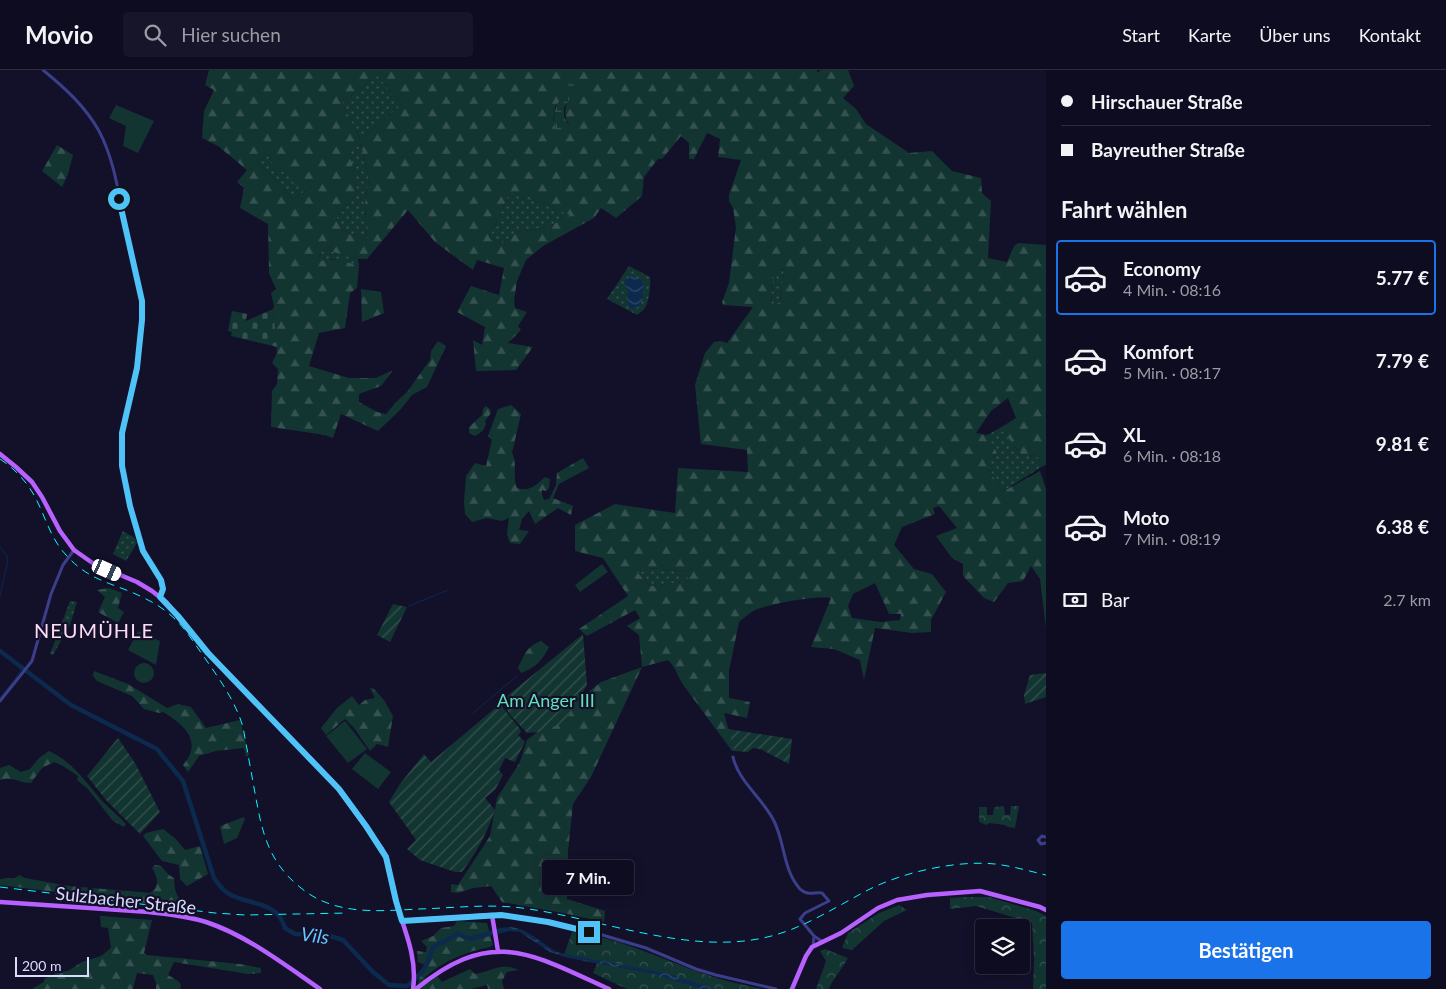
<!DOCTYPE html>
<html lang="de">
<meta charset="utf-8">
<style>
body{margin:0;font-family:Lato,sans-serif;background:#171529;color:#f1f3f6;height:100vh;display:flex;flex-direction:column;font-size:19px;white-space:nowrap}
*{box-sizing:border-box;margin:0}
p{font-size:16px;color:#9b9ba5}
.icon{flex:none;width:28px;height:28px;fill:none;stroke:currentColor;stroke-width:2;stroke-linecap:round;stroke-linejoin:round}
.map{position:relative;flex:1;overflow:hidden}
.sheet{display:flex;flex-direction:column;background:#0e0c20;width:400px}
.sheet>*{flex:none}
.banner{display:grid;align-content:center;height:110px;padding:0 15px;background:#0e0c20}
.fabs{position:absolute;left:975px;top:849px;display:grid;gap:10px}
.fabs a{display:grid;place-items:center;width:55px;height:55px;border-radius:5px;background:#0e0c20;box-shadow:0 2px 12px #0003,0 0 0 1px #2e2c3e;font-size:25px}
.scale{position:absolute;left:15px;bottom:12px;width:74px;box-sizing:border-box;padding-left:5px;border:2px solid #dbdaff;border-top:0;font-size:14px;line-height:18px;white-space:nowrap;color:#dbdaff;-webkit-text-stroke:4px #13102a;paint-order:stroke}
.end{position:absolute;width:22px;height:22px;margin:-11px;border:6px solid #4fc3f7;background:#111;box-shadow:0 0 0 2px #111}
.from{border-radius:50%}
.bubble{position:absolute;height:35px;border-radius:5px;background:#0e0c20;box-shadow:0 2px 12px #0003,0 0 0 1px #2e2c3e;font-size:16px;font-weight:700;line-height:35px;text-align:center}
.car{position:absolute;width:15px;height:30px;margin:-15px -8px;border-radius:6px;box-shadow:0 0 4px 1px #0007;background:linear-gradient(#fff 24%,#345 0 40%,#fff 0 76%,#345 0 86%,#fff 0)}
.banner b{display:flex;align-items:center;gap:18px;height:48px;font-size:19px}
.banner b+b{border-top:1px solid #2e2c3e}
.banner i{width:12px;height:12px;background:#f1f3f6}
ul{padding:0;list-style:none}
li{display:flex;align-items:center;gap:15px;height:75px;margin:0 10px 8px;padding:0 5px;border:2px solid transparent;border-radius:5px}
li div{flex:1}
li b{display:block;font-size:19px}
li em{font-style:normal;font-weight:700}
li.current{border-color:#1a73e8}
li>.icon{width:45px;height:45px;stroke-width:1.5}
h2{padding:0 15px;font-size:22px;line-height:60px}
.pay{display:flex;align-items:center;gap:12px;height:55px;padding:0 15px;font-size:19px}
.pay p{margin-inline-start:auto}
.button{display:flex;gap:10px;margin-top:auto;padding:10px 15px}
.button a{flex:1;height:58px;border-radius:5px;background:#1a73e8;color:#fff;font-size:20px;font-weight:700;line-height:58px;text-align:center}
header{display:flex;align-items:center;gap:30px;box-sizing:border-box;height:70px;padding:0 25px;background:#0e0c20;border-bottom:1px solid #2e2c3e}
header strong{font-size:24px}
nav{display:flex;gap:28px;margin-inline-start:auto;font-size:18px}
.search{width:350px;height:45px;background:#171529;display:flex;align-items:center;gap:12px;box-sizing:border-box;padding:0 18px;border-radius:5px;color:#9b9ba5;font-size:19px}
main{display:flex;flex:1;min-height:0}
.map>svg:first-child{display:block}
.grass{fill:url(#grass-dots)}
.forest{fill:url(#forest-firs);fill-rule:evenodd}
.wetland{fill:url(#wetland-marsh)}
.cemetery{fill:url(#cemetery-stones)}
.park{fill:url(#park-crowns)}
.garden{fill:url(#garden-furrows)}
.pitch{fill:#133531}
.water{fill:url(#water-waves)}
.lines{fill:none;stroke-linecap:round;stroke-linejoin:round}
.stream{stroke:#0c294e;stroke-width:1}
.river{stroke:#0c294e;stroke-width:4.5}
.minor{stroke:#3b3e8a;stroke-width:3}
.major{stroke:#b761ff;stroke-width:4.5}
.rail{stroke:#06faff;stroke-width:1;stroke-dasharray:8 6;stroke-linecap:butt}
.major-bridge{stroke:#b761ff;stroke-width:4.5}
.route{stroke:#4fc3f7;stroke-width:6}
.labels{text-anchor:middle;dominant-baseline:central;stroke-width:4.5;stroke-linejoin:round;paint-order:stroke}
.park-label{font-size:18px;fill:#62e2b8;stroke:#13102a}
.street-label{font-size:18px;fill:#dbdaff;stroke:#13102a}
.water-label{font-size:19px;font-style:italic;fill:#68c5ff;stroke:#13102a}
.quarter-label{font-size:20px;letter-spacing:1px;fill:#ffdcf5;stroke:#13102a}
</style>
<header>
<strong>Movio</strong>
<div class="search"><svg class="icon" aria-label="search" viewBox="0 0 24 24"><circle cx="10" cy="10" r="6"/><path d="M15 15l6 6"/></svg>Hier suchen</div>
<nav><a>Start</a><a>Karte</a><a>Über uns</a><a>Kontakt</a></nav>
</header>
<main>
<div class="map">
<svg width="1046" height="919" viewBox="0 0 1046 919">
<defs>
<pattern id="grass-dots" width="8" height="8" patternUnits="userSpaceOnUse" patternTransform="scale(1.25)"><rect width="8" height="8" fill="#133531"/><path d="M2 2h.1M6 6h.1" fill="none" stroke="#355250" stroke-width="1.8" stroke-linecap="round"/></pattern>
<pattern id="forest-firs" width="22" height="20" patternUnits="userSpaceOnUse" patternTransform="scale(1.25)"><rect width="22" height="20" fill="#133531"/><path d="M5 1l3.5 6h-7zM16 11l3.5 6h-7z" fill="#355250"/></pattern>
<pattern id="wetland-marsh" width="20" height="14" patternUnits="userSpaceOnUse" patternTransform="scale(1.25)"><rect width="20" height="14" fill="#133531"/><path d="M1 5h8M5 5V1M11 12h8M15 12V8" fill="none" stroke="#355250"/></pattern>
<pattern id="cemetery-stones" width="16" height="16" patternUnits="userSpaceOnUse" patternTransform="scale(1.25)"><rect width="16" height="16" fill="#133531"/><path d="M2 7V4a2 2 0 0 1 4 0v3zM10 15v-3a2 2 0 0 1 4 0v3z" fill="#355250"/></pattern>
<pattern id="park-crowns" width="20" height="18" patternUnits="userSpaceOnUse" patternTransform="scale(1.25)"><rect width="20" height="18" fill="#133531"/><path d="M2 6a3 3 0 1 1 6 0M12 15a3 3 0 1 1 6 0" fill="none" stroke="#355250"/></pattern>
<pattern id="garden-furrows" width="10" height="10" patternUnits="userSpaceOnUse" patternTransform="scale(1.25)"><rect width="10" height="10" fill="#133531"/><path d="M-1 1l2-2M0 10L10 0M9 11l2-2" fill="none" stroke="#355250"/></pattern>
<pattern id="water-waves" width="16" height="10" patternUnits="userSpaceOnUse" patternTransform="scale(1.25)"><rect width="16" height="10" fill="#0c294e"/><path d="M0 5q4-4 8 0t8 0" fill="none" stroke="#2f4769"/></pattern>
</defs>
<rect width="100%" height="100%" fill="#13102a"/>
<path class="grass" d="M377,5L402,35L360,69L342,33Z
M361,75L369,109L365,133L367,171L343,160L336,149L357,123L350,80Z
M270,85L275,101L287,102L307,120L293,129L257,91Z
M510,122L571,145L548,157L517,162L503,173L489,168Z
M326,180L358,189L359,196L333,189L319,192L318,189L322,181Z
M629,196L650,207C651,214 649,230 646,236C644,240 641,242 637,245L607,229Z
M780,199L784,201L780,232L773,237L771,234L774,200Z
M1000,358L1021,384L1037,386L1043,396L1002,422L985,392L997,383L987,365Z
M123,461L135,468L137,473L126,491L113,484Z
M649,498L680,501L692,511L650,516L638,503Z
M70,531L77,532L70,555L53,585L50,584Z"/>
<path class="forest" d="M209,0H817V3L821,0H848L854,16L843,28L856,39L866,54L909,83L932,81L952,101L981,108L982,123L991,131L988,188L1007,192L1014,176L1018,173L1046,175V395L1043,396L1037,386L1021,384L1000,358L1016,348L1008,328L991,341L976,363L987,365L997,383L985,392L1002,422L1040,401L1046,419V558L1040,509L1031,496L1023,511L1008,513L994,532L984,528L963,506V494L952,488L936,466L957,458L939,436L933,438L935,444L902,457L894,475L914,499L932,504L946,522L931,550V562L912,563L875,558L864,610L860,590L834,579L811,577L831,528C815,525 770,534 755,540C749,543 744,548 739,552L729,601V628L750,632L747,648L724,643L734,681H732L684,616C677,606 677,599 668,590L642,597L591,707L573,734L568,781L567,829L605,841L604,852L563,843L502,832L491,816L473,818L458,823L451,822V814L458,815L490,766L497,728L520,692L527,670L601,612L642,597L639,565L627,556L640,548L635,540L587,566L579,559L628,526L603,488L575,481V455L615,434L675,443L678,398L748,402L747,380L701,374L695,315L705,283L714,272L721,271L727,273L753,237L723,235L722,232L729,213L736,157L733,138L729,131V125L741,90L718,87L720,69L707,63L694,89H689V73L681,66L662,89H658L644,107L642,126L616,148L601,138L594,148L543,176L526,190L517,211L514,231L515,238L527,242L518,256L521,260L508,273L533,277L516,300L476,301L473,270L482,275L485,257L457,242L471,216L499,225L504,198L477,190L473,200L435,172L408,140L367,189H358L326,180L322,181L318,189L319,192C332,186 346,192 359,196L357,218L350,223L345,258L319,263L309,296L349,308H376L393,300L381,316L359,324V332L377,342L386,344L396,332L407,322L430,290L431,281L438,271L446,276L427,317L412,325L400,340L378,361L341,344L333,368L325,365L271,357L272,321L277,314L278,299L272,293L277,283L273,239L274,236L271,223L276,219L269,203L268,154L240,138L244,118L237,112L247,100L218,76L202,68L204,41L214,20L205,15ZM377,5L402,35L360,69L342,33ZM581,10C571,27 559,37 569,55L553,51L555,37ZM361,75L369,109L365,133L367,171L343,160L336,149L357,123L350,80ZM270,85L275,101L287,102C289,111 298,118 306,121L293,129L257,91ZM510,122L570,145L548,157L517,162L503,173L489,168ZM780,199L784,201L780,232L773,236L771,234L774,201ZM649,498L680,501L691,511L650,516L638,503ZM875,513L889,544H901L900,550L881,552L852,548L848,536L853,524Z
M57,75L73,85L68,104L62,117L42,101Z
M361,219L381,222L384,243L362,252Z
M511,335L521,344L512,383C518,395 512,407 517,418C530,422 536,415 545,407L550,409L549,418L546,421L542,420V425L544,430L549,429L556,415L557,403L583,388L589,398L559,414L553,428L573,436L571,445L558,438L535,454L529,441L522,449L519,460L529,461L520,474L510,473L507,464L509,448L502,451L487,448L472,452L465,444L464,432L466,406L475,393L486,396L492,370L488,366L498,339Z
M486,336L490,339L491,343L485,351L486,354C484,360 481,363 475,366L469,363V357L482,345L483,339Z
M109,518L122,523L118,538L124,542L118,553L98,542L105,527L97,520Z
M541,571L549,577C542,591 535,598 521,603L518,598C524,585 527,576 541,571Z
M94,601L128,614L167,638L178,634L191,637L206,658L240,650L249,685L246,687L244,678L216,681L199,686L188,702L183,695C204,671 183,654 163,642L159,643L144,639L132,626L97,611L93,606Z
M370,618H373L384,630L393,646L388,677L377,674L370,681L354,658L345,649L326,665L321,658L337,638L352,626L359,635L365,630L375,628Z
M49,681C75,693 87,715 106,735C113,741 120,748 126,754L124,757L113,751L88,719L77,710L78,706L63,696L54,692L42,698L31,713C18,713 14,706 0,710V698L9,695L21,702L30,699L39,688Z
M244,747L245,749L237,768L224,774L220,756Z
M163,759L176,769L185,780L200,776L208,804L187,816L180,809L179,795L162,791L143,766L146,763Z
M155,795L161,796L169,805L174,808C175,818 174,823 182,831L181,836L176,837L0,815V809L15,808L19,805L25,808L69,816L150,823C161,817 157,806 152,798Z
M100,846L152,850L144,883L147,885L240,894L261,898V903L248,904L174,892L168,905L178,911L181,915L180,919H156V913L153,905L137,903L133,919H32L44,912V909L56,903L68,901L82,892L101,886L111,878L108,858L101,857Z
M457,851L487,853L493,875L490,877C465,882 443,891 424,908L428,912L437,906L442,912L470,899L475,904C493,901 501,892 519,900L507,902L502,911L504,919H488L487,915L470,919H418L419,902L425,895L418,892L417,881L426,882L427,877L421,871L433,866L441,858L454,856Z"/>
<path class="wetland" d="M572,9L581,10L564,38V46L571,60V62H566L560,64C544,48 563,24 572,9Z"/>
<path class="cemetery" d="M273,239L277,277L231,266L232,262L228,261L232,241L247,244L246,251Z"/>
<path class="park" d="M1004,736L1005,745H1010L1011,736H1019L1015,758L1008,757L1005,755L989,753L987,755L979,752V737H987V745H993L994,737Z
M965,827H989L1036,841L1046,846V919H1033L1034,891L1032,853L976,836L950,839V828Z
M899,835L907,840L884,851L852,880L842,878L848,863L879,843Z
M572,862C615,867 655,886 696,901C717,909 740,914 762,919H627L593,903L598,891L564,885Z
M825,879L848,888C844,896 831,912 829,919H816L826,891L820,881Z"/>
<path class="garden" d="M393,534L407,537L390,572L377,565Z
M583,564L587,615L564,653L539,662L527,663L511,646L501,631Z
M1046,603V627L1025,634L1024,625L1030,605Z
M500,634L520,659L521,662L518,665L525,672L515,692L505,688L499,700L503,705L495,720L485,728L495,740C487,763 477,782 462,802H455L420,790L407,779L416,770L389,732L400,714L424,684L431,692Z
M728,659L792,669L789,694L760,679L753,678L748,682L734,681Z
M118,668L135,693L160,742L140,764L106,730L87,706Z"/>
<path class="pitch" d="M116,35L154,51L138,83L123,76L126,56L109,48Z
M602,494L608,502L580,522L575,515Z
M138,561L160,571L156,595L128,580Z
M134 603a10 10 0 1 1 20 0a10 10 0 1 1-20 0Z
M345,651L367,679L348,693L326,666Z
M365,683L391,702L378,719L352,699Z"/>
<path class="water" d="M631,206L643,211C645,217 642,222 643,229L638,237L629,238L627,225L629,221L625,217L626,210Z
M511,857C532,860 541,875 560,883L666,903L716,919H700L654,904L568,888L550,882L520,862L510,861L499,863V858Z"/>
<g class="lines">
<path class="stream" d="M0,477L7,486L8,490L0,526
M409,536L448,520
M15,609L22,598
M0,628L14,610
M473,643L517,606"/>
<path class="river" d="M0,581L71,635L157,679L183,711L214,808C219,815 223,821 231,825C251,835 277,831 285,858L295,864L327,865L343,870L373,902L389,915L407,916C424,903 427,896 433,877L458,864L470,869L503,860"/>
<path class="minor" d="M43,0C65,18 85,36 99,61C115,91 119,127 126,160C131,183 139,207 142,230C144,248 141,268 139,287C134,325 117,360 122,399C125,422 137,470 148,490C155,503 166,511 160,527
M0,631L32,591L51,524L63,495L74,480
M733,687C738,711 764,730 774,751C785,773 783,800 800,819C807,826 814,822 822,823L829,831L805,843L800,849L814,866L823,872
M1045,767L1042,766L1038,770L1041,774L1046,773
M492,845L526,848L589,861L646,878L696,899L716,905L776,919
M813,877L814,866"/>
<path class="major" d="M0,384L16,397L32,412L42,427L60,461L74,480L94,494L137,512L152,521L166,532L208,583L334,713L382,779L387,791L397,834
M0,832L149,842C168,844 188,846 206,852C246,865 285,895 320,919
M400,845C408,868 417,893 413,919
M402,851L492,845L498,881
M416,919C492,857 530,883 609,919
M792,919L806,886L812,877L841,863L878,838L897,830L927,825L980,821L1040,837L1046,840"/>
<path class="rail" d="M0,389C14,398 26,411 34,425C45,445 50,468 66,485C91,513 116,513 146,529C157,534 168,542 177,551C187,561 194,573 202,584C218,607 235,630 243,657C247,679 251,701 255,723C262,762 268,792 301,818C335,846 379,841 419,839C455,838 493,833 529,839C603,850 689,884 763,868C802,860 835,837 870,819C904,802 957,790 995,794C1012,796 1029,801 1046,805
M0,817L215,843L245,845L348,843"/>
<path class="major-bridge" d="M397,834L400,845"/>
</g>
<g class="lines">
<path class="route" d="M119,129L142,231V250L137,298L122,363V396L130,436L143,481L161,510L163,519L160,527L178,546L208,583L339,719L366,756L386,787L396,831L402,851L501,845L548,852L589,862"/>
</g>
<g class="labels">
<g class="park-label">
<text x="546" y="630">Am Anger III</text>
</g>
<g class="street-label">
<text transform="translate(126 830) rotate(6)">Sulzbacher Straße</text>
</g>
<g class="water-label">
<text transform="translate(315 865) rotate(8)">Vils</text>
</g>
<g class="quarter-label">
<text x="94" y="560">NEUMÜHLE</text>
</g>
</g>
</svg>
<div class="fabs">
<a><svg class="icon" aria-label="layers" viewBox="0 0 24 24"><path d="M12 4l9 5-9 5-9-5zM3 14l9 5 9-5"/></svg></a>
</div>
<div class="scale">200 m</div>
<i class="end from" style="left:119px;top:129px"></i>
<i class="end" style="left:589px;top:862px"></i>
<div class="bubble" style="left:542px;top:790px;width:92px">7 Min.</div>
<i class="car" style="left:107px;top:500px;rotate:114deg"></i>
</div>
<section class="sheet">
<div class="banner">
<b><i class="from"></i>Hirschauer Straße</b>
<b><i></i>Bayreuther Straße</b>
</div>
<h2>Fahrt wählen</h2>
<ul>
<li class="current"><svg class="icon" aria-label="car" viewBox="0 0 24 24"><path d="M5 17H2v-5l4-1 3-4h7l3 4 3 1v5h-3M9 17h6M6 11h13"/><circle cx="7" cy="17" r="2"/><circle cx="17" cy="17" r="2"/></svg><div><b>Economy</b><p>4 Min. · 08:16</p></div><em>5.77 €</em></li>
<li><svg class="icon" aria-label="car" viewBox="0 0 24 24"><path d="M5 17H2v-5l4-1 3-4h7l3 4 3 1v5h-3M9 17h6M6 11h13"/><circle cx="7" cy="17" r="2"/><circle cx="17" cy="17" r="2"/></svg><div><b>Komfort</b><p>5 Min. · 08:17</p></div><em>7.79 €</em></li>
<li><svg class="icon" aria-label="car" viewBox="0 0 24 24"><path d="M5 17H2v-5l4-1 3-4h7l3 4 3 1v5h-3M9 17h6M6 11h13"/><circle cx="7" cy="17" r="2"/><circle cx="17" cy="17" r="2"/></svg><div><b>XL</b><p>6 Min. · 08:18</p></div><em>9.81 €</em></li>
<li><svg class="icon" aria-label="car" viewBox="0 0 24 24"><path d="M5 17H2v-5l4-1 3-4h7l3 4 3 1v5h-3M9 17h6M6 11h13"/><circle cx="7" cy="17" r="2"/><circle cx="17" cy="17" r="2"/></svg><div><b>Moto</b><p>7 Min. · 08:19</p></div><em>6.38 €</em></li>
</ul>
<div class="pay"><svg class="icon" aria-label="cash" viewBox="0 0 24 24"><path d="M3 7h18v10H3z"/><circle cx="12" cy="12" r="2"/></svg>Bar<p>2.7 km</p></div>
<div class="button"><a>Bestätigen</a></div>
</section>
</main>
